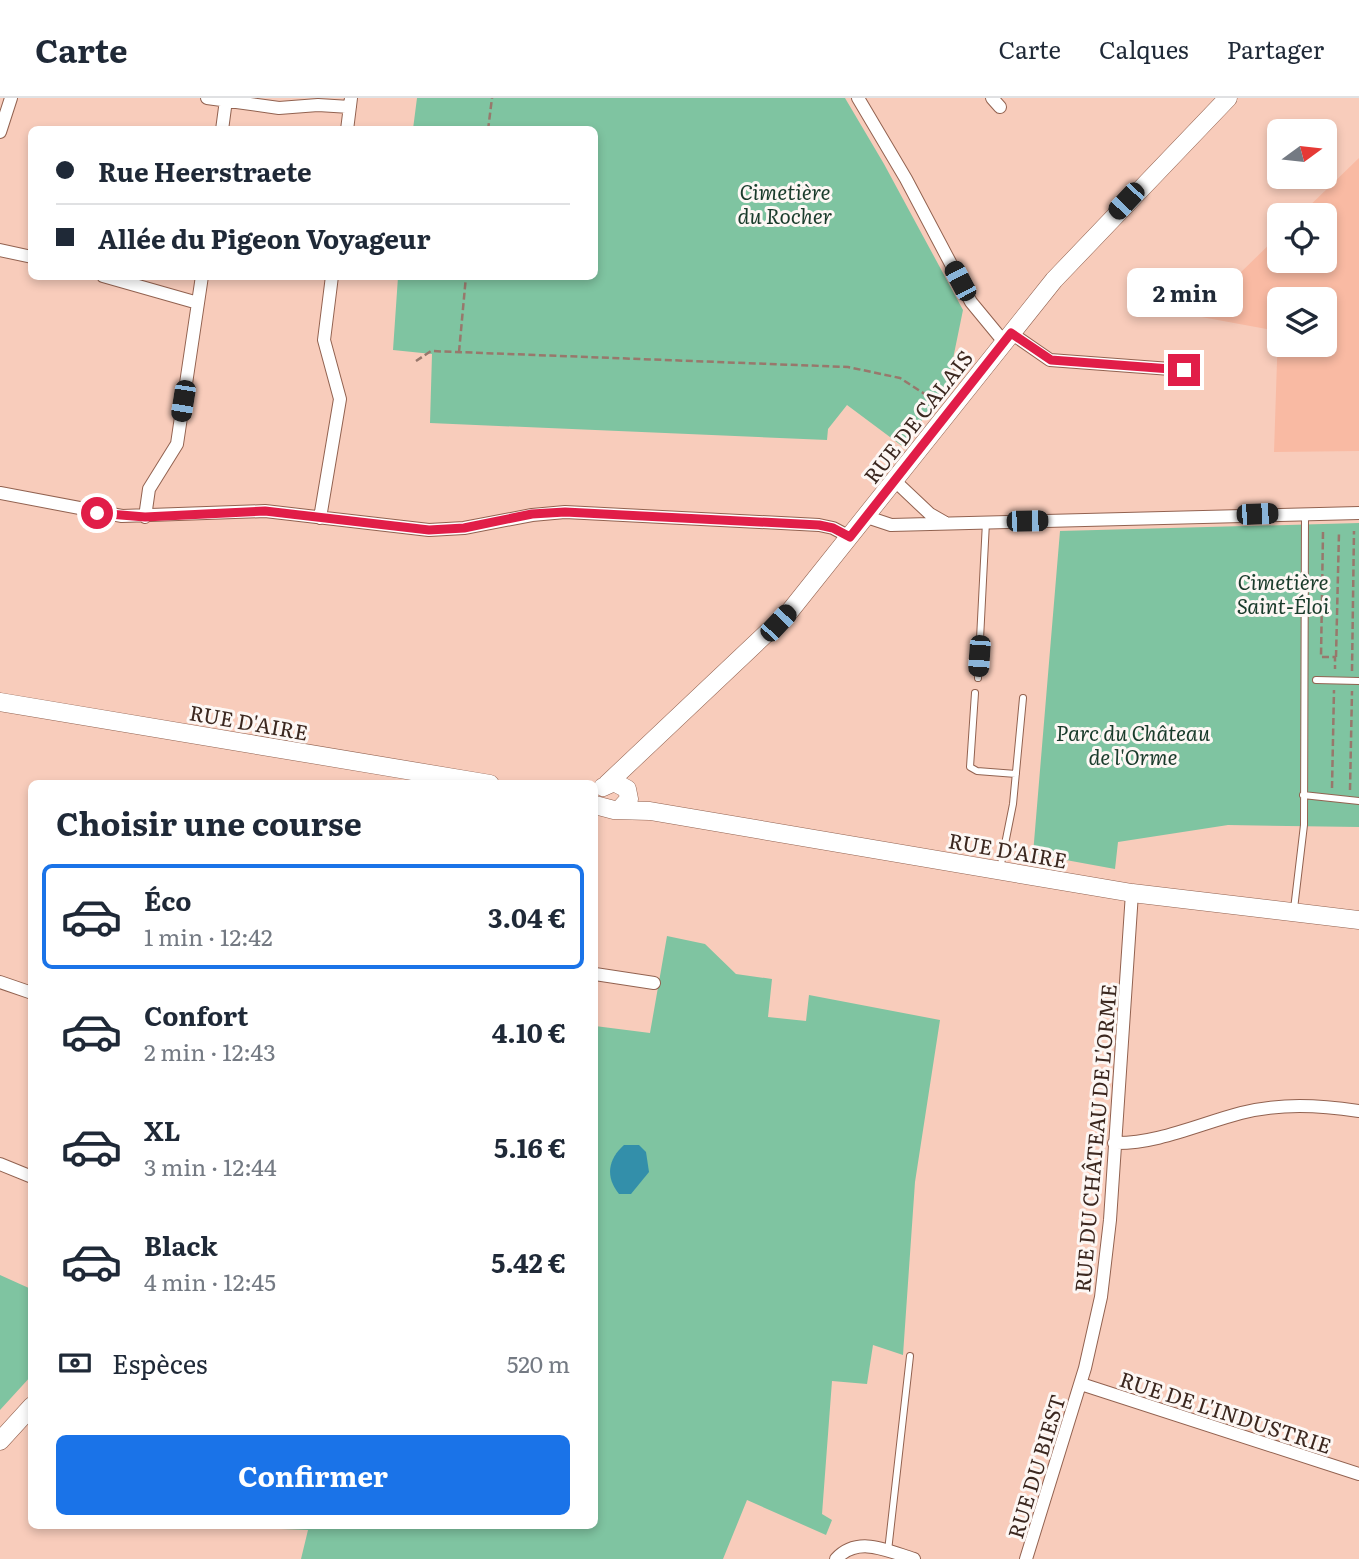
<!DOCTYPE html>
<html lang="fr">
<meta charset="utf-8">
<style>
body{margin:0;font-family:Literata,serif;background:#f2f2f3;color:#1f2937;height:100vh;display:flex;flex-direction:column;font-size:26px;white-space:nowrap}
*{box-sizing:border-box;margin:0}
p{font-size:23px;color:#747a83}
.icon{flex:none;width:38px;height:38px;fill:none;stroke:currentColor;stroke-width:2;stroke-linecap:round;stroke-linejoin:round}
.map{position:relative;flex:1;overflow:hidden}
.drawer{position:absolute;left:28px;top:682px;width:570px;height:749px;display:flex;flex-direction:column;background:#fff;border-radius:10px;box-shadow:0 4px 10px #0003}
.drawer>*{flex:none}
.banner{position:absolute;left:28px;top:28px;width:570px;height:154px;border-radius:10px;box-shadow:0 4px 10px #0003;display:grid;align-content:center;height:154px;padding:0 28px;background:#fff}
.needle{width:46px;rotate:75deg}
.controls{position:absolute;left:1267px;top:21px;display:grid;gap:14px}
.controls a{display:grid;place-items:center;width:70px;height:70px;border-radius:10px;background:#fff;box-shadow:0 4px 10px #0003;font-size:35px}
.end{position:absolute;width:32px;height:32px;margin:-16px;border:9px solid #e11d48;background:#fff;box-shadow:0 0 0 4px #fff}
.from{border-radius:50%}
.bubble{position:absolute;height:49px;border-radius:10px;background:#fff;box-shadow:0 4px 10px #0003;font-size:23px;font-weight:700;line-height:49px;text-align:center}
.car{position:absolute;width:21px;height:42px;margin:-21px -10px;border-radius:9px;box-shadow:0 0 5px 2px #0007;background:linear-gradient(#222 24%,#8ab4d8 0 40%,#222 0 76%,#8ab4d8 0 86%,#222 0)}
.banner b{display:flex;align-items:center;gap:24px;height:66px;font-size:26px}
.banner b+b{border-top:2px solid #e0e1e3}
.banner i{width:18px;height:18px;background:#1f2937}
ul{padding:0;list-style:none}
li{display:flex;align-items:center;gap:21px;height:105px;margin:0 14px 10px;padding:0 14px;border:4px solid transparent;border-radius:10px}
li div{flex:1}
li b{display:block;font-size:26px}
li em{font-style:normal;font-weight:700}
li.active{border-color:#1a73e8}
li>.icon{width:63px;height:63px;stroke-width:1.5}
h2{padding:0 28px;font-size:32px;line-height:84px}
.pay{display:flex;align-items:center;gap:18px;height:77px;padding:0 28px;font-size:26px}
.pay p{margin-inline-start:auto}
.button{display:flex;gap:14px;margin-top:auto;padding:14px 28px}
.button a{flex:1;height:80px;border-radius:10px;background:#1a73e8;color:#fff;font-size:28px;font-weight:700;line-height:80px;text-align:center}
header{display:flex;align-items:center;gap:42px;box-sizing:border-box;height:98px;padding:0 35px;background:#fff;border-bottom:2px solid #e0e1e3}
header strong{font-size:33px}
nav{display:flex;gap:38px;margin-inline-start:auto;font-size:24px}
.map>svg:first-child{display:block}
.built{fill:#f9baa3;fill-rule:evenodd}
.green{fill:#7fc4a1}
.water{fill:#338faa}
.lines{fill:none;stroke-linecap:round;stroke-linejoin:round}
.lane-casing{stroke:#926250;stroke-width:8}
.street-casing{stroke:#926250;stroke-width:14}
.secondary-casing{stroke:#926250;stroke-width:19}
.path{stroke:#98786c;stroke-width:2.5;stroke-dasharray:7 3.5;stroke-linecap:butt}
.lane{stroke:#fff;stroke-width:6}
.street{stroke:#fff;stroke-width:12}
.secondary{stroke:#fff;stroke-width:18}
.route{stroke:#e11d48;stroke-width:9}
.labels{text-anchor:middle;dominant-baseline:central;stroke-width:6;stroke-linejoin:round;paint-order:stroke}
.park-label{font-size:21px;font-style:italic;fill:#193b2b;stroke:#fdf7f4}
.street-label{font-size:21px;fill:#3b271f;stroke:#fdf7f4}
</style>
<header>
<strong>Carte</strong>
<nav><a>Carte</a><a>Calques</a><a>Partager</a></nav>
</header>
<div class="map">
<svg width="1359" height="1461" viewBox="0 0 1359 1461">
<rect width="100%" height="100%" fill="#f8ccbb"/>
<path class="built" d="M1359,60V353L1274,354L1278,233L1196,218L1279,137V163H1325V117H1300ZM1279,201H1325V247H1279Z"/>
<path class="green" d="M417,0H845L884,66L963,212L947,290L902,348L847,307L828,331L827,342L430,325L432,256L393,252L398,179L595,178V32L413,31Z
M1359,425V729L1228,727L1118,744L1115,771L1033,756L1060,433Z
M667,838L705,846L736,876L772,881L768,919L806,923L809,897L940,922L915,1084L903,1257L873,1247L867,1286L832,1283L822,1416L832,1422L826,1437L747,1402L723,1461H301L308,1432L205,1428H595V928L650,935Z
M0,1177L31,1191L32,1277L0,1312Z"/>
<path class="water" d="M624,1047H639L646,1054L649,1074L631,1096H619C605,1079 608,1061 624,1047Z"/>
<g class="lines">
<defs>
<path id="lane" d="M978,580L986,424
M1316,582L1359,583
M975,595L970,669L977,673L1016,676
M1303,697L1359,703
M1000,771L1013,706L1023,600
M1294,811L1304,727L1305,416
M888,1453L910,1258"/>
<path id="street" d="M207,0L279,10L318,7L350,9
M858,0L906,81L971,204L1004,244
M992,0L1000,9
M222,32L226,2
M347,32L351,0
M0,34L11,0
M0,152L32,159
M103,178L198,205
M1011,235L1050,262L1184,272
M895,383L930,416L944,424
M0,395L122,418L265,413L429,432L464,430L532,417L565,414L819,427L833,430L850,439
M145,419L149,391L177,346L202,178
M867,419L891,427L1359,415
M320,420L340,301L324,242L332,178
M595,876L654,885
M0,884L32,895
M1114,1045C1157,1046 1199,1026 1241,1015C1281,1005 1318,1007 1359,1013
M0,1066L32,1079
M1081,1286L1359,1376
M836,1461C858,1437 888,1453 914,1461
M1026,1461L1085,1270L1101,1199L1110,1122L1132,795"/>
<path id="secondary" d="M0,604L490,686
M607,686L790,513L1054,182L1228,0
M603,689L614,684L627,691L629,701L620,711
M595,707L614,712L650,713L1132,795L1359,822
M0,1343L32,1308"/>
</defs>
<use href="#lane" class="lane-casing"/>
<use href="#street" class="street-casing"/>
<use href="#secondary" class="secondary-casing"/>
<path class="path" d="M488,32L492,0
M459,254L466,178
M416,263L431,253L848,269L900,280L937,304
M951,284L955,270
M1323,434L1321,559H1335V571
M1336,559L1339,434
M1352,573L1354,433
M1332,690L1334,592
M1350,692L1352,593"/>
<use href="#lane" class="lane"/>
<use href="#street" class="street"/>
<use href="#secondary" class="secondary"/>
</g>
<g class="lines">
<path class="route" d="M97,415L145,419L265,413L429,432L464,430L532,416L565,414L819,427L833,430L850,439L1011,235L1051,262L1184,272"/>
</g>
<g class="labels">
<g class="park-label">
<text x="785" y="92">Cimetière<tspan x="785" dy="24">du Rocher</tspan></text>
<text x="1283" y="482">Cimetière<tspan x="1283" dy="24">Saint-Éloi</tspan></text>
<text x="1133" y="633">Parc du Château<tspan x="1133" dy="24">de l'Orme</tspan></text>
</g>
<g class="street-label">
<text transform="translate(917 318) rotate(-52)">RUE DE CALAIS</text>
<text transform="translate(249 623) rotate(10)">RUE D'AIRE</text>
<text transform="translate(1008 751) rotate(10)">RUE D'AIRE</text>
<text transform="translate(1094 1040) rotate(-85)">RUE DU CHÂTEAU DE L'ORME</text>
<text transform="translate(1226 1313) rotate(18)">RUE DE L'INDUSTRIE</text>
<text transform="translate(1035 1368) rotate(-73)">RUE DU BIEST</text>
</g>
</g>
</svg>
<div class="controls">
<a><svg class="needle" viewBox="-14 -14 28 28"><path d="M0-13l5 13h-10z" fill="#e53935"/><path d="M0 13l5-13h-10z" fill="#747a83"/></svg></a>
<a><svg class="icon" aria-label="locate" viewBox="0 0 24 24"><circle cx="12" cy="12" r="6"/><path d="M12 2v4M12 18v4M2 12h4M18 12h4"/></svg></a>
<a><svg class="icon" aria-label="layers" viewBox="0 0 24 24"><path d="M12 4l9 5-9 5-9-5zM3 14l9 5 9-5"/></svg></a>
</div>
<i class="end from" style="left:97px;top:415px"></i>
<i class="end" style="left:1184px;top:272px"></i>
<div class="bubble" style="left:1127px;top:170px;width:116px">2 min</div>
<i class="car" style="left:1126px;top:103px;rotate:223deg"></i>
<i class="car" style="left:960px;top:183px;rotate:332deg"></i>
<i class="car" style="left:183px;top:303px;rotate:189deg"></i>
<i class="car" style="left:1257px;top:416px;rotate:88deg"></i>
<i class="car" style="left:1027px;top:423px;rotate:89deg"></i>
<i class="car" style="left:778px;top:525px;rotate:43deg"></i>
<i class="car" style="left:979px;top:558px;rotate:184deg"></i>
<div class="banner">
<b><i class="from"></i>Rue Heerstraete</b>
<b><i></i>Allée du Pigeon Voyageur</b>
</div>
<section class="drawer">
<h2>Choisir une course</h2>
<ul>
<li class="active"><svg class="icon" aria-label="car" viewBox="0 0 24 24"><path d="M5 17H2v-5l4-1 3-4h7l3 4 3 1v5h-3M9 17h6M6 11h13"/><circle cx="7" cy="17" r="2"/><circle cx="17" cy="17" r="2"/></svg><div><b>Éco</b><p>1 min · 12:42</p></div><em>3.04 €</em></li>
<li><svg class="icon" aria-label="car" viewBox="0 0 24 24"><path d="M5 17H2v-5l4-1 3-4h7l3 4 3 1v5h-3M9 17h6M6 11h13"/><circle cx="7" cy="17" r="2"/><circle cx="17" cy="17" r="2"/></svg><div><b>Confort</b><p>2 min · 12:43</p></div><em>4.10 €</em></li>
<li><svg class="icon" aria-label="car" viewBox="0 0 24 24"><path d="M5 17H2v-5l4-1 3-4h7l3 4 3 1v5h-3M9 17h6M6 11h13"/><circle cx="7" cy="17" r="2"/><circle cx="17" cy="17" r="2"/></svg><div><b>XL</b><p>3 min · 12:44</p></div><em>5.16 €</em></li>
<li><svg class="icon" aria-label="car" viewBox="0 0 24 24"><path d="M5 17H2v-5l4-1 3-4h7l3 4 3 1v5h-3M9 17h6M6 11h13"/><circle cx="7" cy="17" r="2"/><circle cx="17" cy="17" r="2"/></svg><div><b>Black</b><p>4 min · 12:45</p></div><em>5.42 €</em></li>
</ul>
<div class="pay"><svg class="icon" aria-label="cash" viewBox="0 0 24 24"><path d="M3 7h18v10H3z"/><circle cx="12" cy="12" r="2"/></svg>Espèces<p>520 m</p></div>
<div class="button"><a>Confirmer</a></div>
</section>
</div>
